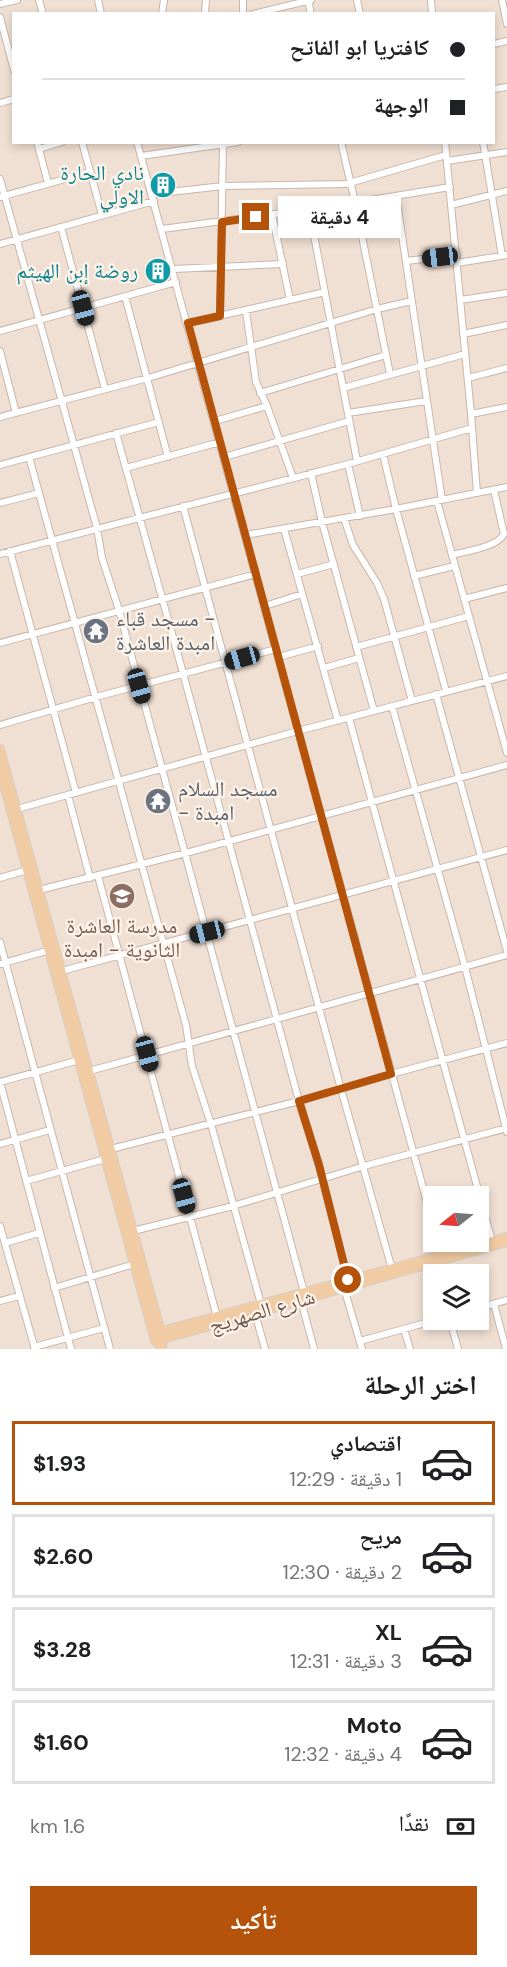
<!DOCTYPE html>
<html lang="ar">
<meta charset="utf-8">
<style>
body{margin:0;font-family:"DM Sans","Noto Naskh Arabic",sans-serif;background:#f6f6f6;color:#202124;direction:rtl;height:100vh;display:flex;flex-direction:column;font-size:22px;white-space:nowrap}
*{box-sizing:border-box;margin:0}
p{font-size:20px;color:#757577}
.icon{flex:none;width:33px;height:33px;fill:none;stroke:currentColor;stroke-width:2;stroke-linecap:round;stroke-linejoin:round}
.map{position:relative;height:1349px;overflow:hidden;direction:ltr}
.drawer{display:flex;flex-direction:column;background:#fff;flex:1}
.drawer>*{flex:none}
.banner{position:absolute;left:12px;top:12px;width:483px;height:132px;border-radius:0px;box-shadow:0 3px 9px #0003;direction:rtl;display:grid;align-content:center;height:132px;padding:0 30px;background:#fff}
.needle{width:39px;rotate:253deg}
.tools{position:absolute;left:423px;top:1186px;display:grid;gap:12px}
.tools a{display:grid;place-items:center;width:66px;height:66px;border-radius:0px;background:#fff;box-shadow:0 3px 9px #0003;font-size:30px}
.end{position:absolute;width:27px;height:27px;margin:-14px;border:8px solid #b45309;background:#fff;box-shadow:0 0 0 3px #fff}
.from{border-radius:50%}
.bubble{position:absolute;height:42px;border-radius:0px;background:#fff;box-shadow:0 3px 9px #0003;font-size:20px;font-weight:700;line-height:42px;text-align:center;direction:rtl}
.car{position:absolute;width:18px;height:36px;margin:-18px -9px;border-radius:8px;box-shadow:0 0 4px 2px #0007;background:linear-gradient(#222 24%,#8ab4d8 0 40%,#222 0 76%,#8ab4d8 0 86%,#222 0)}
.banner b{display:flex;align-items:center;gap:21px;height:57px;font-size:22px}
.banner b+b{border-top:2px solid #e0e0e0}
.banner i{width:15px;height:15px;background:#202124}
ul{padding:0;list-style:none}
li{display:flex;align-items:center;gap:18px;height:84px;margin:0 12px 9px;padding:0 18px;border:3px solid #e0e0e0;border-radius:0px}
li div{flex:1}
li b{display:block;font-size:22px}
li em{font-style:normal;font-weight:700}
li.selected{border-color:#b45309}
li>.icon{width:54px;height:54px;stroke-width:1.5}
h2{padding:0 30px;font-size:27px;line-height:72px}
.pay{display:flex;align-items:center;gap:15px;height:66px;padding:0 30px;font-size:22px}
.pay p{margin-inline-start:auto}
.primary-button{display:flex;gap:12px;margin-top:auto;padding:12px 30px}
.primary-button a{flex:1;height:69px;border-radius:0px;background:#b45309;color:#fff;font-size:24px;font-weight:700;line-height:69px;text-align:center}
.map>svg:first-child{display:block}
.residential{fill:#f0e0d3;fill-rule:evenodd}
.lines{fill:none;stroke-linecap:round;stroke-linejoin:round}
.minor-casing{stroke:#c9b6ac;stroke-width:8}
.major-casing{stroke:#d7cfcd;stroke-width:10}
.minor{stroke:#fff;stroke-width:6}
.major{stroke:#f1cba3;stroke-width:8}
.route{stroke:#b45309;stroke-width:8}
.labels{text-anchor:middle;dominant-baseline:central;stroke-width:4.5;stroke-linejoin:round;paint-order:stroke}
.culture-label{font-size:21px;fill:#0d838f;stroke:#fdf3e9;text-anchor:end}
.worship-label{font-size:21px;fill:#5b616d;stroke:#fdf3e9;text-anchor:start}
.education-label{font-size:21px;fill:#785e54;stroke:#fdf3e9}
.street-label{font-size:21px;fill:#6f554d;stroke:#fdf3e9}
</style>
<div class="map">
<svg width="507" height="1349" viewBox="0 0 507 1349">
<rect width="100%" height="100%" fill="#f9efe4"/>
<path class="residential" d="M0,0H507V1349H0ZM14,14H494V142H14ZM434,1197H478V1242H434ZM434,1275H478V1320H434Z"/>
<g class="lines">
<defs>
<path id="minor" d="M39,0L43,14
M98,0L101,14
M308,0L311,14
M357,0L360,14
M431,0L432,14
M502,0L507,24
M0,4L17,0
M162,14L164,0
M205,14L206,0
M243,14V0
M253,14L311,0
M0,17L14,70
M494,44L507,41
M494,89L507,87
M0,103L14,99
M37,142L48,183
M82,142L102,215
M137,142L434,1228
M341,142L355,202L390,374
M445,142L471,414L477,493
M483,142L502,256
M39,149L62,142
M141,156L238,142
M447,161L507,152
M0,179L97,528L102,558L119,610L304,1292
M152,194L223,186L346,184L446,155
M396,196L442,500
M0,197L90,172
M451,205L507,191
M309,209L357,461
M272,214L290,300
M61,227L105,389
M162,229L328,207L450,187
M0,244L154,201
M406,261L457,255
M457,263L507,255
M173,269L283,264
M125,296L168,457
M460,300L507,293
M246,311L256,382L267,406L293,478
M220,316L223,142
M188,323L325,292
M0,331L176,282
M463,334L507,325
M0,351L16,413
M468,378L507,368
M343,388L465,354
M260,393L386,355
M348,413L426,401
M471,414L507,407
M0,417L148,378L377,309L412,301
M215,421L267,406
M116,433L183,673L299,1101L319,1165L348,1280
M383,454L396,509L446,691
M29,457L186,1025L192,1066L211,1124L261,1304
M224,457L349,421
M348,464L360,516
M0,465L159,422
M126,468L220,442
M311,473L322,522L374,711
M437,501L507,753
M0,503L39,493
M183,506L341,1089L392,1269
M344,518L353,545L377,583L384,599L412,701
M284,529L338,721
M245,535L396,509L507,487
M10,551L76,793
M0,554L348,464L472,428
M452,555C466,551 498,547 504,534L494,490
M297,574L334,564
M414,576L454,566
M464,599L507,588
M265,606L302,594
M0,643L256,574
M356,647L469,616
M279,657L318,646
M324,668L359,658
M436,694L507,951
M392,706L465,967L507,1132
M349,718L492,1241
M0,725L96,697L276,649
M68,795L90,878
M17,809L298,731L507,676
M98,876L217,1317
M0,878L27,870
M35,891L186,853L507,765
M0,942L110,1349
M0,964L50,950
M62,971L507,850
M86,1072C226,1033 366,993 507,955
M0,1082L71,1349
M0,1082L83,1059
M0,1144L50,1130
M111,1149L299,1101L391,1074L507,1043
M26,1181L105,1159
M0,1226L35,1349
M133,1231L233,1206L364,1166L507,1128
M438,1242L442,1259
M5,1243L39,1233
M433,1258L438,1275
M54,1288L134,1264
M344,1288L362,1349
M301,1300L314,1349
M0,1301L19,1296
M494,1304L506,1349
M478,1308L507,1300
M255,1313L265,1349
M450,1320L458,1349
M404,1329L410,1349
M360,1341L436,1320
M34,1347L104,1328"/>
<path id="major" d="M0,749L163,1339L162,1349
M0,771C53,961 104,1151 155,1341L161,1346
M158,1332L507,1237
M160,1340L507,1242"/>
</defs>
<use href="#minor" class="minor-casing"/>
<use href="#major" class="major-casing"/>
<use href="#minor" class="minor"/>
<use href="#major" class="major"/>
</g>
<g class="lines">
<path class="route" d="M256,217L222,222L220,316L188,323L391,1074L299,1101L319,1165L348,1280"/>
</g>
<defs>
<symbol id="building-disc" viewBox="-11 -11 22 22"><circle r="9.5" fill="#0f9aa8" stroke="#fdf3e9"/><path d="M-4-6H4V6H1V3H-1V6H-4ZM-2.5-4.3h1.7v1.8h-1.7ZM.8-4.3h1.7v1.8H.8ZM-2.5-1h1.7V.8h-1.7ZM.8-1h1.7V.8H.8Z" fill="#fff"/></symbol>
<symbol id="temple-disc" viewBox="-11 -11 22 22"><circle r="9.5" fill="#6b7280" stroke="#fdf3e9"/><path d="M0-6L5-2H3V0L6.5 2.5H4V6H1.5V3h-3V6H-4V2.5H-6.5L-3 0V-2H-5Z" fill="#fff"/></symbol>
<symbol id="school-disc" viewBox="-11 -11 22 22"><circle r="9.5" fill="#8d6e63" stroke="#fdf3e9"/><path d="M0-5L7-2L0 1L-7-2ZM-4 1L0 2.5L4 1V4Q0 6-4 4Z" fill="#fff"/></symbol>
</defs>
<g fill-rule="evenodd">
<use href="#building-disc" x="148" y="170" width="30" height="30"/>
<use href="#building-disc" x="143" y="256" width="30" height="30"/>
<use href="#temple-disc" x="81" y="616" width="30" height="30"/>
<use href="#temple-disc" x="143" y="786" width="30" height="30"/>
<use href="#school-disc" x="107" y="881" width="30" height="30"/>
</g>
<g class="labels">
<g class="culture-label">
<text x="144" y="173">نادي الحارة<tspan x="144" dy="24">الاولي</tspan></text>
<text x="138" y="271">روضة إبن الهيثم</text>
</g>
<g class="worship-label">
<text x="116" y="619">مسجد قباء -<tspan x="116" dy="24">امبدة العاشرة</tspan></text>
<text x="178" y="789">مسجد السلام<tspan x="178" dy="24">- امبدة</tspan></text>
</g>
<g class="education-label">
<text x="122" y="926">مدرسة العاشرة<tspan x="122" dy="24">الثانوية - امبدة</tspan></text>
</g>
<g class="street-label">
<text transform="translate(262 1311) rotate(-16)">شارع الصهريج</text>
</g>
</g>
</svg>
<div class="tools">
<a><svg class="needle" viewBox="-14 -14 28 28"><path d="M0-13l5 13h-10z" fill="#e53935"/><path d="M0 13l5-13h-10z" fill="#757577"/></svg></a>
<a><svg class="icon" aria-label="layers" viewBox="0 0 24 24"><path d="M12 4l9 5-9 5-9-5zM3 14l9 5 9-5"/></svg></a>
</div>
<i class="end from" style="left:348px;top:1280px"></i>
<i class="end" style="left:256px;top:217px"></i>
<div class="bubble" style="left:278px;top:196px;width:123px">4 دقيقة</div>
<i class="car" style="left:440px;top:257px;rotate:263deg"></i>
<i class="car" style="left:83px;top:308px;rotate:165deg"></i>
<i class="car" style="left:242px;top:658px;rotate:254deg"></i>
<i class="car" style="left:139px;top:686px;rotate:164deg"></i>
<i class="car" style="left:207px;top:932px;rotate:256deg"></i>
<i class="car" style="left:147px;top:1054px;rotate:165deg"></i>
<i class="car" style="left:184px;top:1196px;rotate:165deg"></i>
<div class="banner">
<b><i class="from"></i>كافتريا ابو الفاتح</b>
<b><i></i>الوجهة</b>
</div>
</div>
<section class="drawer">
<h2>اختر الرحلة</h2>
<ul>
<li class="selected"><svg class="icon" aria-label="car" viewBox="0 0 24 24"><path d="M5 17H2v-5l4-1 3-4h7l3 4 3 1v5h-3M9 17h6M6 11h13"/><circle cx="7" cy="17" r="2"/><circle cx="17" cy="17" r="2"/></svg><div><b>اقتصادي</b><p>1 دقيقة · 12:29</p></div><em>$1.93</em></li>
<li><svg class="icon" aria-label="car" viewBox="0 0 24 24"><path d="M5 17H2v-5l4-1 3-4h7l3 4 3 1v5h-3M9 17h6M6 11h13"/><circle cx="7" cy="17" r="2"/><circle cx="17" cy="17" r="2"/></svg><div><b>مريح</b><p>2 دقيقة · 12:30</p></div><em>$2.60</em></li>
<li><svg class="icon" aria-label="car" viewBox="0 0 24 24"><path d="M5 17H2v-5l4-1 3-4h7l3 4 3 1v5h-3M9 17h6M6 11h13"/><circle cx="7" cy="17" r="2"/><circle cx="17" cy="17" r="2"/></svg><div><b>XL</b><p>3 دقيقة · 12:31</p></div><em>$3.28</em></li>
<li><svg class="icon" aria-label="car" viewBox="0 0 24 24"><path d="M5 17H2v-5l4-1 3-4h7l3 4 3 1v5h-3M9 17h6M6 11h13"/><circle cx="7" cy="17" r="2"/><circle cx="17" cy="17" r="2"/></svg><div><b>Moto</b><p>4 دقيقة · 12:32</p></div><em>$1.60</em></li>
</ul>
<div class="pay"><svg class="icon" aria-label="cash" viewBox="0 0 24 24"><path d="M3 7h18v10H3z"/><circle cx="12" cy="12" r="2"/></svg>نقدًا<p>1.6 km</p></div>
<div class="primary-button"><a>تأكيد</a></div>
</section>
